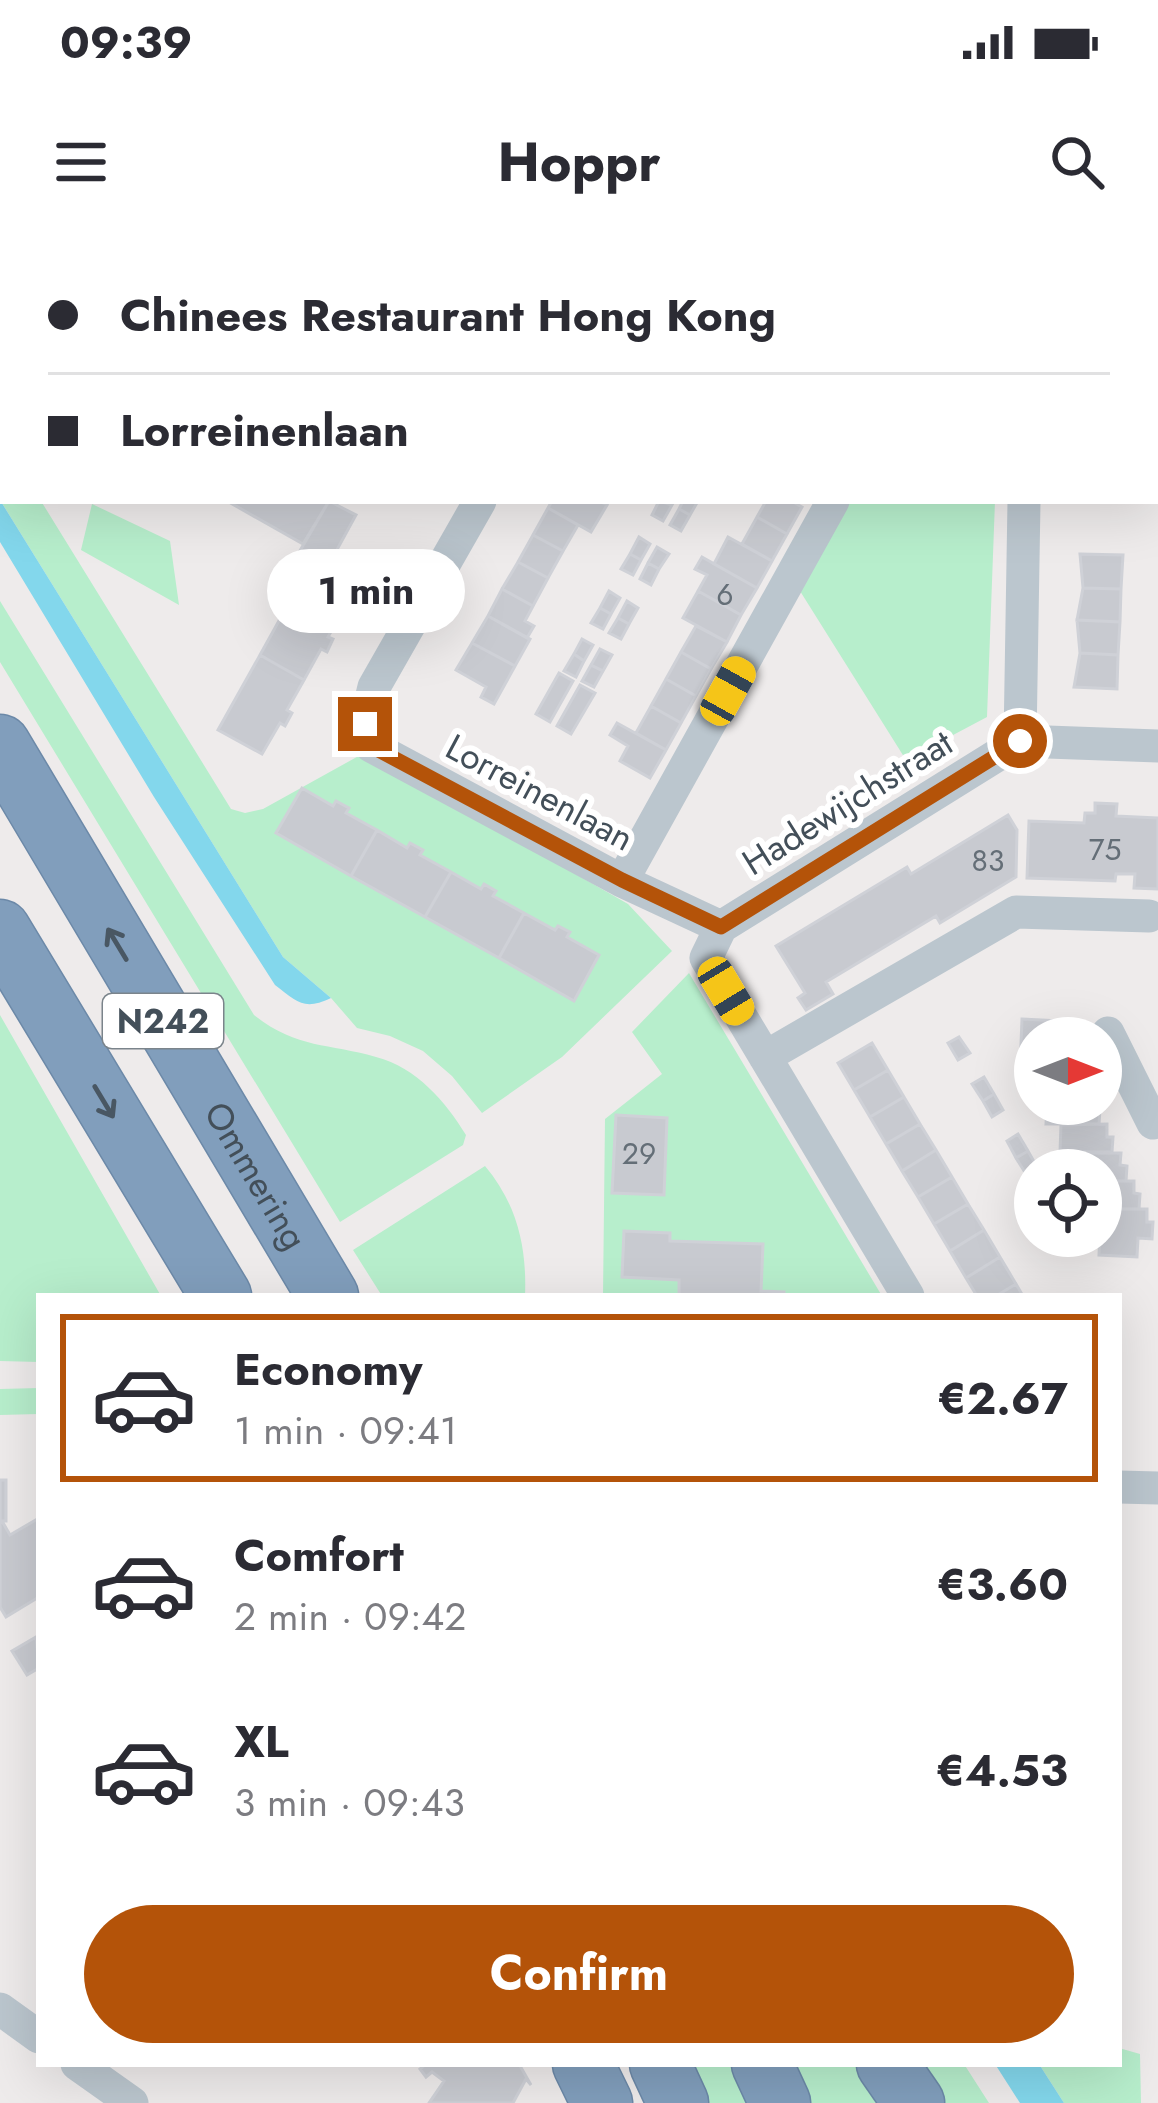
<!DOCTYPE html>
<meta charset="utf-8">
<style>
body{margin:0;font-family:Jost,sans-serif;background:#f2f2f3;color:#2b2b33;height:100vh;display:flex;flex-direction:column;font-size:45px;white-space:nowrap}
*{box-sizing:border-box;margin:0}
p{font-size:39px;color:#7c7c81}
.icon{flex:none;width:66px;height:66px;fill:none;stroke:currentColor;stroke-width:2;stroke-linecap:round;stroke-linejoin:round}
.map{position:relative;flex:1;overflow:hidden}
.panel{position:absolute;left:36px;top:1053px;width:1086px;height:774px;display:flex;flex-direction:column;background:#fff;border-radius:0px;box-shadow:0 12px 48px #0002}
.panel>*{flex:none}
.guide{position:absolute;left:0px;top:0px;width:1158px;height:264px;box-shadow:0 12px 48px #0002;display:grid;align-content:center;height:264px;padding:0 48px;background:#fff}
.needle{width:78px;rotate:90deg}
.tools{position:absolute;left:1014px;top:777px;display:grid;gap:24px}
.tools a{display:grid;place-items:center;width:108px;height:108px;border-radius:50%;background:#fff;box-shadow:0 12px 48px #0002;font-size:60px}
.end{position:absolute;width:54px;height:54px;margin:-27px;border:15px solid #b45309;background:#fff;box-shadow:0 0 0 6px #fff}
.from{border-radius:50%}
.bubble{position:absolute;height:84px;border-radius:42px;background:#fff;box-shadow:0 12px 48px #0002;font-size:39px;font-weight:700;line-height:84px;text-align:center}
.car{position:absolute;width:36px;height:72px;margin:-36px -18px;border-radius:15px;box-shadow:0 0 9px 3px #0007;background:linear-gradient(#f5c518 24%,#345 0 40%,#f5c518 0 76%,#345 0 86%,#f5c518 0)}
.guide b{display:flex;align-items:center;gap:42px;height:114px;font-size:45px}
.guide b+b{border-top:3px solid #e1e1e2}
.guide i{width:30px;height:30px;background:#2b2b33}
ul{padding:21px 0 0;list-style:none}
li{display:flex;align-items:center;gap:36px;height:168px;margin:0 24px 18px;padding:0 24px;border:6px solid transparent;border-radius:0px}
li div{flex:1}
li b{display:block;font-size:45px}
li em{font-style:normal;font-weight:700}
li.on{border-color:#b45309}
li>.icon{width:108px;height:108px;stroke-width:1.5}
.button{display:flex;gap:24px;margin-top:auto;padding:24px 48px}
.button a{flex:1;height:138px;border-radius:72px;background:#b45309;color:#fff;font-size:48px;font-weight:700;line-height:138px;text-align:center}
.status{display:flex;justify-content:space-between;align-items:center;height:84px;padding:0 60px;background:#fff;direction:ltr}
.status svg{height:33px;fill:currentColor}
header{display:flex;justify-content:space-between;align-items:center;height:156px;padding:0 48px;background:#fff;font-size:54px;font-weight:700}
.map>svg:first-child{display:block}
.green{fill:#b7eecc}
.water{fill:#83d7ec}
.building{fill:#c8cad0;stroke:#cfd1d7;stroke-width:3}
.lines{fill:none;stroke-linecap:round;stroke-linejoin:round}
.highway-casing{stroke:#6c89a8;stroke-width:63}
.street{stroke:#bbc6ce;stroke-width:33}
.highway{stroke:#819ebc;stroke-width:60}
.oneway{stroke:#495763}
.route{stroke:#b45309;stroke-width:15}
.labels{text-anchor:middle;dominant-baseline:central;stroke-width:12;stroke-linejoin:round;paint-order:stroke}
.number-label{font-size:30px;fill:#646e77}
.shield{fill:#fff;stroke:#7b848b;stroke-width:3}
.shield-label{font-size:33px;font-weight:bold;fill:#434f59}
.street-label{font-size:36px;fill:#434f59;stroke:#fff}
</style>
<div class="status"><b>09:39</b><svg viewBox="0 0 49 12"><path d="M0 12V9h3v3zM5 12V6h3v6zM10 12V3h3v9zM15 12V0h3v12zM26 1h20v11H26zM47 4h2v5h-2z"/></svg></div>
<header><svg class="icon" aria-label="menu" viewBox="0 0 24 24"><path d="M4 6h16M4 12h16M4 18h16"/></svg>Hoppr<svg class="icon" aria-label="search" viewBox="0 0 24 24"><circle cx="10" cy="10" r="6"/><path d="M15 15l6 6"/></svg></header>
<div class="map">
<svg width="1158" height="1863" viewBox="0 0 1158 1863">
<rect width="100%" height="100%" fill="#eeebeb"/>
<path class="green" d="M0,194L3,261H41L231,569L245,573L263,569L364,513L628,664L672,711L562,817L482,873L452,836L423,811L390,796L357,788L331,758L283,717L0,260Z
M847,261H995L987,477L906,520L800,351Z
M92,264L170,301L179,365L81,310Z
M0,361L254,775C297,809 328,803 376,817C417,828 445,861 466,895L463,905L340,982L0,422Z
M689,733L882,1056H603L605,879L662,834L632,792Z
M0,775L161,1056H39V1122L0,1121Z
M485,926C517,964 527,1007 525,1056H382L353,1010Z
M39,1148V1174L0,1175V1149Z
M1119,1808L1140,1814L1141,1863H1064L1039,1824H1119Z
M691,1824H742L759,1863H709Z
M785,1824H873L899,1863H804Z
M907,1824H964L989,1863H935Z"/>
<path class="water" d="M0,260L283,717L331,758C304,771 297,762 275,745L154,557L0,302Z
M995,1824H1039L1064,1863H1020Z"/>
<path class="building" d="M0,0H27L3,3L0,48Z
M730,0H785L784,3Z
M227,261H329L303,304Z
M329,261L356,275L316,348L287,333Z
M552,261H599L607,265L591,292L548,268Z
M659,261L672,265L663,281L652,275Z
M683,261H698L690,275L679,269Z
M766,261H791L802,267L787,294L757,277Z
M548,268L578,285L563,311L533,295Z
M679,269L690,275L681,291L670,285Z
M757,277L787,294L772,321L742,304Z
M533,295L563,311L548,338L518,322Z
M639,297L650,304L641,320L630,314Z
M728,297L772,321L757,348L714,324Z
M657,307L669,314L659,329L648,323Z
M630,314L641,320L633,335L621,329Z
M1080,314L1123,315L1121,349L1083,348Z
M702,317L757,348L741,375L698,351L707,335L695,329Z
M518,322L548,338L533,366L502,349Z
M648,323L659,329L651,345L640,339Z
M301,341L346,365L328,397L333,399L327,412L321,409L304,440L260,415Z
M1083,348L1121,349L1120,382L1077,380Z
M502,349L533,366L525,381L534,386L527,398L488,376Z
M609,351L620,358L611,374L600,368Z
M698,351L741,375L727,402L683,378Z
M627,361L638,368L629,384L618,378Z
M600,368L611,374L603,389L591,383Z
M488,376L530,399L515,426L472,403Z
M618,378L629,384L621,399L609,393Z
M1077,380L1120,382L1118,415L1080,413Z
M696,386L727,402L711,429L681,412Z
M582,399L593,405L584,421L574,414Z
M472,403L515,426L494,464L481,457L486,447L456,430Z
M600,409L612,415L603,431L591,425Z
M681,412L711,429L696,456L666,439Z
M1080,413L1118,415L1117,449L1074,447Z
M574,414L584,421L576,437L564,431Z
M260,415L304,440L287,470L292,473L285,486L280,483L262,514L218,490Z
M591,425L603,431L594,447L582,441Z
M559,433L573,441L550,482L536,474Z
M666,439L696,456L681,483L651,466Z
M580,445L595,453L571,494L557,486Z
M651,466L681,483L666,510L636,493Z
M617,483L666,510L650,538L620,521L628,506L610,495Z
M302,548L333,566L336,561L349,568L346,573L377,590L351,636L276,593Z
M1095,563L1117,564L1116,576L1158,578V649L1134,648L1135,634H1116L1115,641L1027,638L1029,581L1084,583L1085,573H1095Z
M1008,575L1017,590L1016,637L940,683L936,676L826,742L833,754L806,770L798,758L805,753L776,706L907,627L911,634Z
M377,590L407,608L410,603L423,610L420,615L451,632L425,677L351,636Z
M451,632L481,649L484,644L496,651L493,656L524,673L499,718L425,677Z
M524,673L555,690L558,686L570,692L567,697L599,715L574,761L499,718Z
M1022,779L1059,781L1058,798H1035V828H1020Z
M959,797L970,813L958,820L948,803Z
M872,803L888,830L854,850L838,823Z
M888,830L904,857L870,877L854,850Z
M984,837L994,854L983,861L972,844Z
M994,854L1003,870L992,877L983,861Z
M904,857L920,884L886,904L870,877Z
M1047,864H1094V869H1100L1099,884H1046Z
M616,875L667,878L664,955L612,953Z
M920,884L936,910L902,931L886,904Z
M1107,884V897H1113L1112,912H1060L1061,885Z
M1018,894L1028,911L1016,918L1007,901Z
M936,910L952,937L918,957L902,931Z
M1028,911L1037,927L1026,934L1016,918Z
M1074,913H1121L1120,925L1127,926L1126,941H1101V930H1074Z
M952,937L968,964L934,984L918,957Z
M1101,941H1134V953L1140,954L1139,969H1101Z
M968,964L984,990L950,1011L934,984Z
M1101,969H1147V982H1153L1152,999L1138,998L1137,1017L1099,1015Z
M984,990L1000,1017L966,1038L950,1011Z
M624,991L670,993V1001L763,1004L761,1051L784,1052V1056H679V1040L622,1037Z
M1000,1017L1016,1044L996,1056H977L966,1038Z
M1016,1044L1023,1056H996Z
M0,1240H6V1281H2L10,1295L39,1278V1357L6,1377L0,1367Z
M36,1397L39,1428L27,1435L12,1411Z
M426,1824H519L531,1845L526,1839L513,1863H429L444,1841L432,1832L426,1837L420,1829Z"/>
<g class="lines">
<defs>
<g id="highway">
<path id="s1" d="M0,505L328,1056"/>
<path d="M0,690L221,1056"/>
<path d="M583,1824L602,1863"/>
<path d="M660,1824L678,1863"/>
<path d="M762,1824L780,1863"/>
<path d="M887,1824L914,1863"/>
</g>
</defs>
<use href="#highway" class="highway-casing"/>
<path class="street" d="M102,3L103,0
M438,3L440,0
M629,3L630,0
M1034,3V0
M1155,162H1158
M480,261L374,447L365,484L371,506L622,641L721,687
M1020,501L1024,261
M622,641L833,261
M721,687L1020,501L1158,506
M721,687L706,718L908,1056
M1108,793L1153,883
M765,817L1016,672L1149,676
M1119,1247L1158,1248
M0,1769L39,1797
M77,1824L132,1863"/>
<use href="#highway" class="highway"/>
</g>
<defs><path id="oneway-shaft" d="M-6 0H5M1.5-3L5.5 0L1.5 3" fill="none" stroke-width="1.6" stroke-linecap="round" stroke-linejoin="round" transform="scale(3)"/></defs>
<g class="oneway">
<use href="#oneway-shaft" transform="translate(117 704) rotate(-121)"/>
<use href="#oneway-shaft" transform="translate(104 862) rotate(59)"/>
</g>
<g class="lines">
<path class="route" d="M365,484L371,506L622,640L721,687L1020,501"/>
</g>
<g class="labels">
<g class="number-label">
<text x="725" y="354">6</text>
<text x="1105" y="609">75</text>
<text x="988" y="620">83</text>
<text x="639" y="913">29</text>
</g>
<rect class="shield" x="103" y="754" width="120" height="54" rx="9"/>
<g class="shield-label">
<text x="163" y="781">N242</text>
</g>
<g class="street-label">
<text transform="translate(540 552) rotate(28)">Lorreinenlaan</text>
<text transform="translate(847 562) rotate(-32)">Hadewijchstraat</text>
<text stroke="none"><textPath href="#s1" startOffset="501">Ommering</textPath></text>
</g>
</g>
</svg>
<div class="tools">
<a><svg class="needle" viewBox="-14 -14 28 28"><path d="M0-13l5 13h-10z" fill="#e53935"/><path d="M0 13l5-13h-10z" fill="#7c7c81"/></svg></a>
<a><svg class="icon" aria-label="locate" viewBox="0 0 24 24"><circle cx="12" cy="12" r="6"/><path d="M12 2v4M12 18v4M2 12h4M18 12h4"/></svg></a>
</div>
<i class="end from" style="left:1020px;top:501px"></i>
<i class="end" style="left:365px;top:484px"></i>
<div class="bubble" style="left:267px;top:309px;width:198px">1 min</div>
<i class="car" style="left:728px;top:451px;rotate:29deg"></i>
<i class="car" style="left:726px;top:751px;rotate:149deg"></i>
<div class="guide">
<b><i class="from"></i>Chinees Restaurant Hong Kong</b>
<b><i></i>Lorreinenlaan</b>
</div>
<section class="panel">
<ul>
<li class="on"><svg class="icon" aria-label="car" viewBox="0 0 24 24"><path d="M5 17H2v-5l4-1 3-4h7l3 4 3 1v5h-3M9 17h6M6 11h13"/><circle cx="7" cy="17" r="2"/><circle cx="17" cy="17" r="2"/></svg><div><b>Economy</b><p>1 min · 09:41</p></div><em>€2.67</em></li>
<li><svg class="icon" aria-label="car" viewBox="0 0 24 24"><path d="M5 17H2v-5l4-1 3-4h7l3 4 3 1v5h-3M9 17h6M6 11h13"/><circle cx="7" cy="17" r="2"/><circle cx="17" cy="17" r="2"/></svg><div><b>Comfort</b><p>2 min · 09:42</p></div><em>€3.60</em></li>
<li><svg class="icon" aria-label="car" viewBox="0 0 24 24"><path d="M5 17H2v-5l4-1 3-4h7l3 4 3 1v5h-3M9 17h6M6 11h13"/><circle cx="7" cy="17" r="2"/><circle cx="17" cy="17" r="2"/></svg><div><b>XL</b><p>3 min · 09:43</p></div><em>€4.53</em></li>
</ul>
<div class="button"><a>Confirm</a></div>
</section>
</div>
